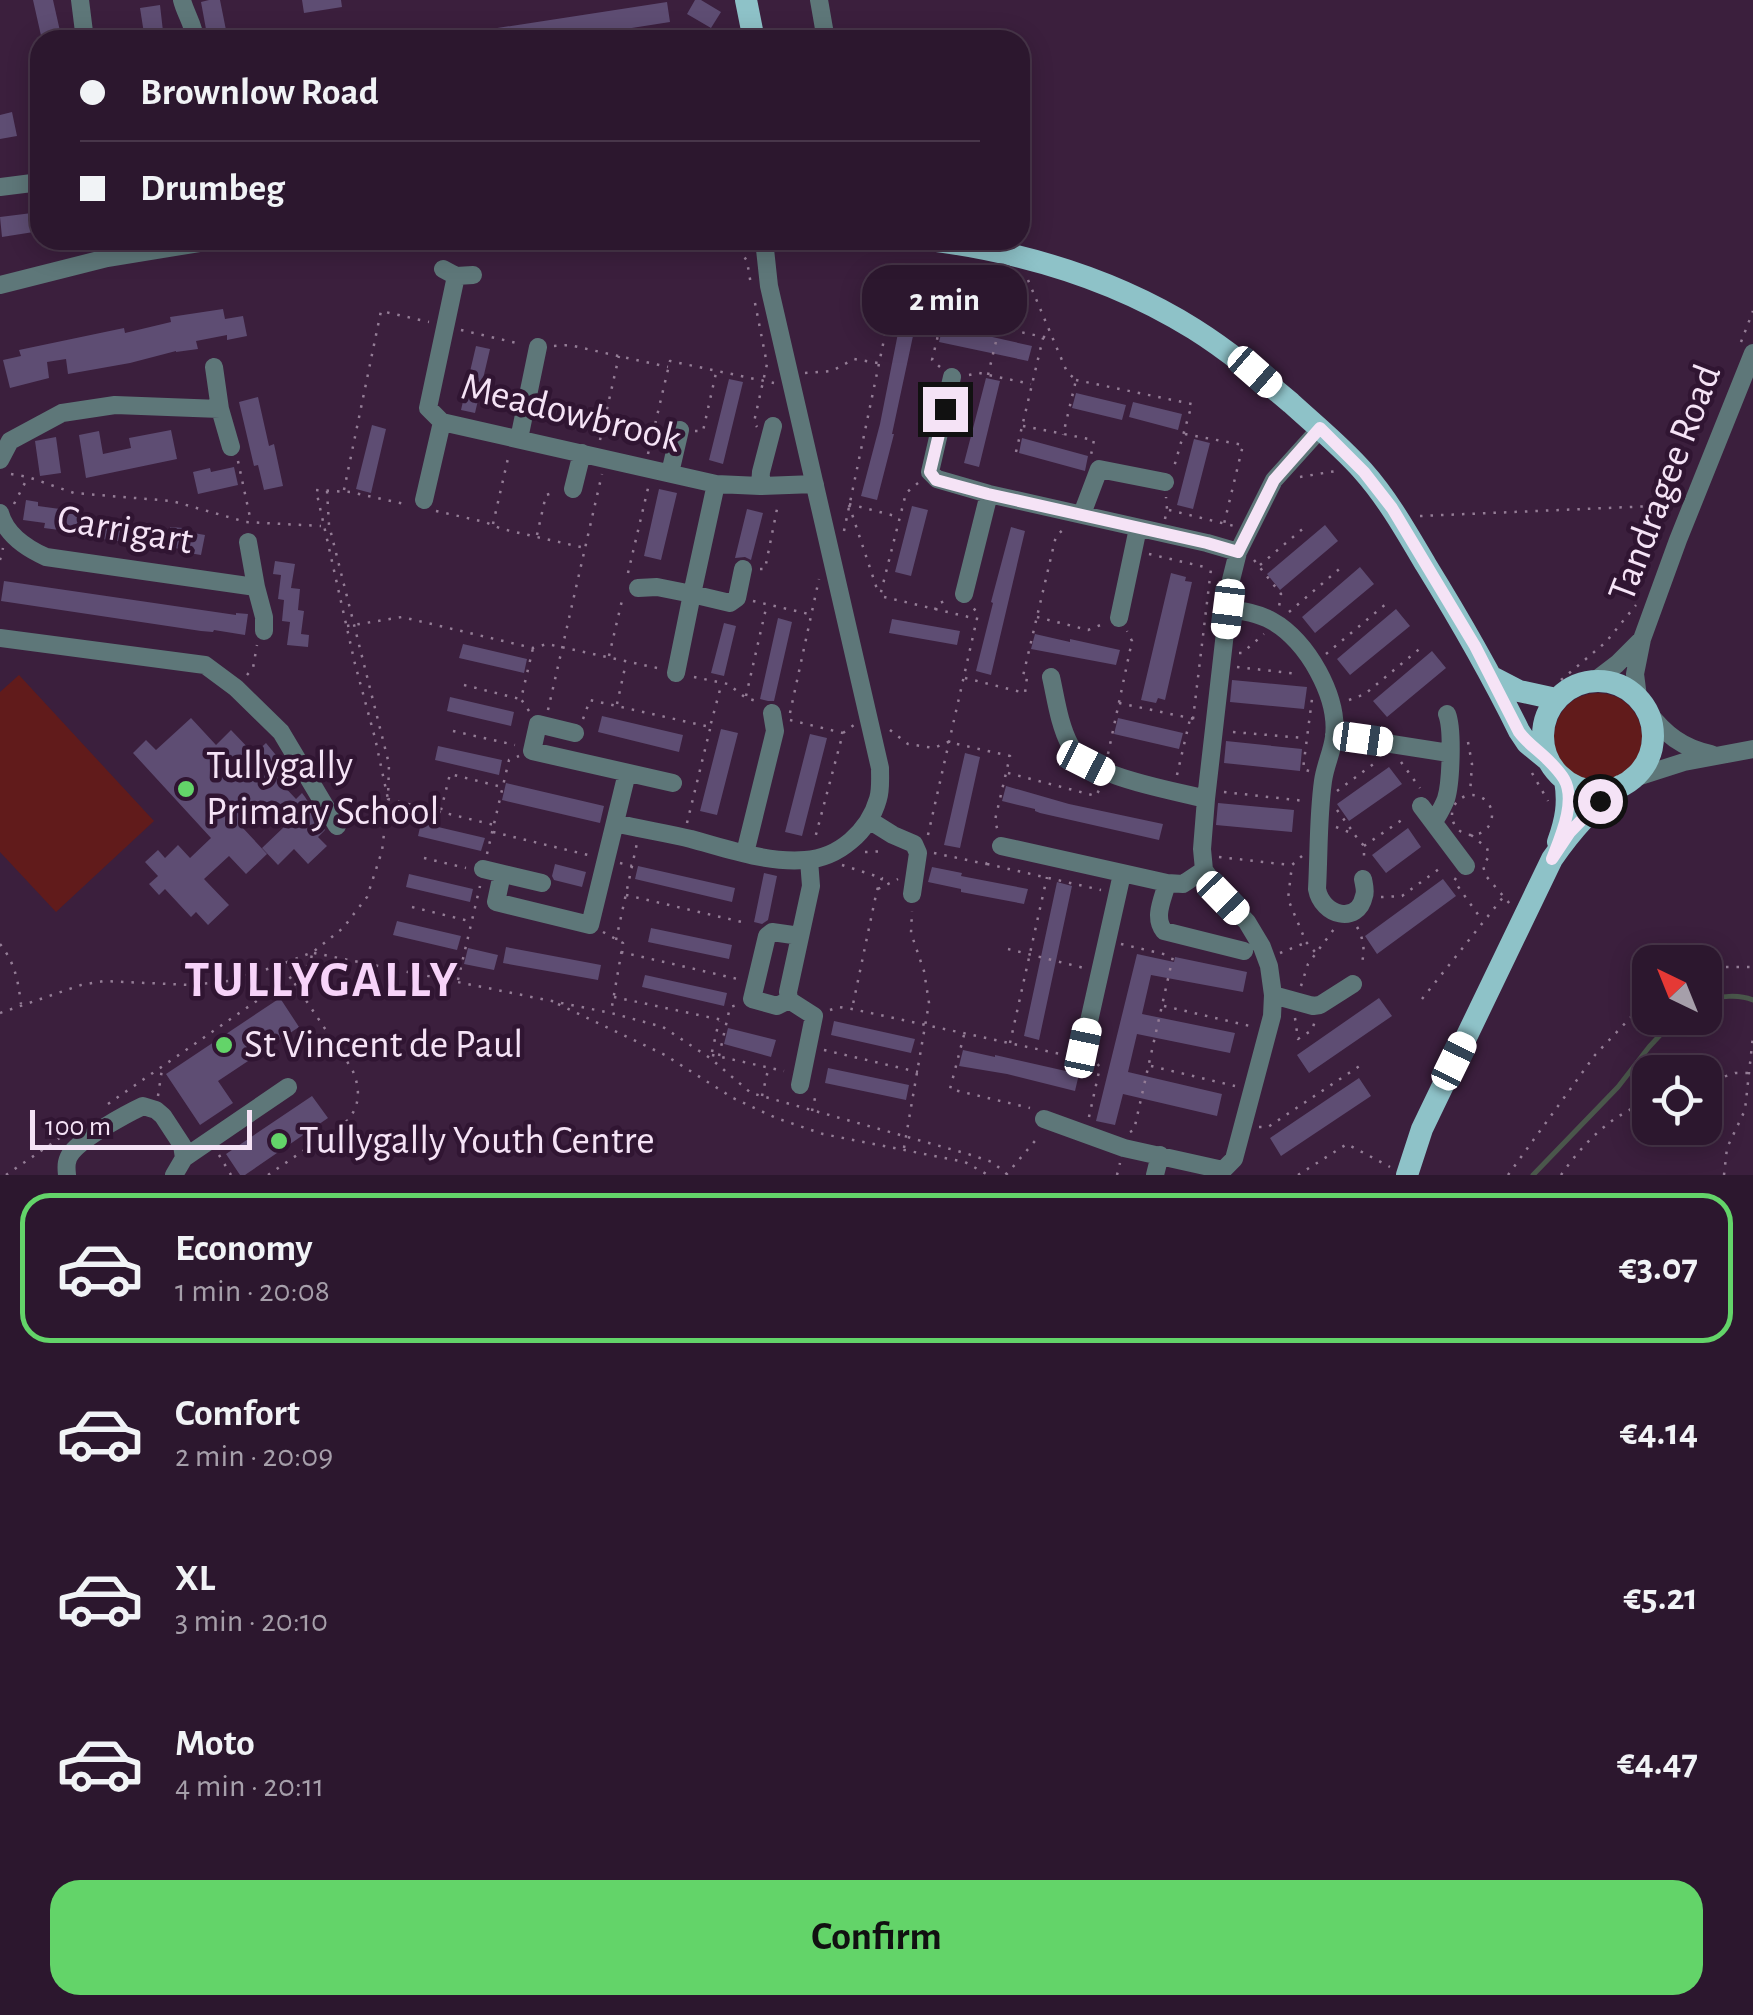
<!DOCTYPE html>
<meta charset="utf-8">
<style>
body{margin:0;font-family:"Alegreya Sans",sans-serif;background:#38243a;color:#f1f3f6;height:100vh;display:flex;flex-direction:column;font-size:38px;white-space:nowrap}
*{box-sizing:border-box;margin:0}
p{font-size:32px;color:#a69faa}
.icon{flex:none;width:55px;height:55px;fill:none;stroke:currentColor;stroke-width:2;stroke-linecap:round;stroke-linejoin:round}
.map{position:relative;height:1175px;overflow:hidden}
.details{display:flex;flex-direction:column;background:#2c172e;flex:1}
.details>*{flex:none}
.guide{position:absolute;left:30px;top:30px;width:1000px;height:220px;border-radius:30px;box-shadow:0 5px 25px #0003,0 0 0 2px #48364a;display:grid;align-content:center;height:220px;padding:0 50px;background:#2c172e}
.needle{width:65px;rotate:317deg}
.buttons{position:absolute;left:1632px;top:945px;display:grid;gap:20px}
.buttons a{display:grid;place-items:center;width:90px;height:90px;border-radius:20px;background:#2c172e;box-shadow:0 5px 25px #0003,0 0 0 2px #48364a;font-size:50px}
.scale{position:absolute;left:30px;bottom:25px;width:222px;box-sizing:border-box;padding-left:10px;border:5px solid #f5e3f6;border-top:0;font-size:28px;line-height:35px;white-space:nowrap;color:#f5e3f6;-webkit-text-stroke:8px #301532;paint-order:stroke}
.end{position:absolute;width:45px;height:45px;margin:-22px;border:12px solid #f5e3f6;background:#111;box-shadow:0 0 0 5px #111}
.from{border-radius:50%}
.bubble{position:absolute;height:70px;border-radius:30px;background:#2c172e;box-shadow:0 5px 25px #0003,0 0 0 2px #48364a;font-size:32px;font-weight:700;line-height:70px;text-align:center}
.car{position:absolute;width:30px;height:60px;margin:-30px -15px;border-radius:12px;box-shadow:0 0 8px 2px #0007;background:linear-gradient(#fff 24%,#345 0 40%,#fff 0 76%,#345 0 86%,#fff 0)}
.guide b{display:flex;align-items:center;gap:35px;height:95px;font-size:38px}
.guide b+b{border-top:2px solid #48364a}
.guide i{width:25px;height:25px;background:#f1f3f6}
ul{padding:18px 0 0;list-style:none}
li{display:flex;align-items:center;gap:30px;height:150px;margin:0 20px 15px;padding:0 30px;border:5px solid transparent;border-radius:30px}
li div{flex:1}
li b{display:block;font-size:38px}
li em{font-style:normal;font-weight:700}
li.on{border-color:#63d469}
li>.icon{width:90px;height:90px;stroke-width:1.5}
.primary-button{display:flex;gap:20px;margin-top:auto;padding:20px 50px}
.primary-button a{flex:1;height:115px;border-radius:30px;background:#63d469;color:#111;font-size:40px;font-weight:700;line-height:115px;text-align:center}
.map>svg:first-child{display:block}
.green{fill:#611b1b}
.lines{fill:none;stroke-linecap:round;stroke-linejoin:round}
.stream{stroke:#4a574b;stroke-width:5}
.building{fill:#5e4d73}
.path{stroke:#947d96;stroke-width:2.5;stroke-dasharray:2.5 8;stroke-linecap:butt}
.minor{stroke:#5e7779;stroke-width:18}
.major{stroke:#8ec2c8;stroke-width:22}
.route{stroke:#f5e3f6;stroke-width:12}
.poi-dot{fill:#63d469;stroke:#301532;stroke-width:4}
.labels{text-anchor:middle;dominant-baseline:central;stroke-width:9;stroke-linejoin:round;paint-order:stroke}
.street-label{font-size:40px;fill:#f5e3f6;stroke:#301532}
.poi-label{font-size:40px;fill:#f5e3f6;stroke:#301532;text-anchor:start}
.district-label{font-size:50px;font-weight:bold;letter-spacing:2.5px;fill:#f7d3f9;stroke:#301532}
</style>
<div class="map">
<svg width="1753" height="1175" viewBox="0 0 1753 1175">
<rect width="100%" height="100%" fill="#3b1f3d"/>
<path class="green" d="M19,675L154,821L56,912L0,852V692Z
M1554 737a44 44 0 1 1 88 0a44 44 0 1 1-88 0Z"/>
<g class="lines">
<path class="stream" d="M1705,1001C1719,996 1739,994 1753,1000
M1533,1175L1618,1087L1649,1047L1676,1018"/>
</g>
<path class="building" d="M33,0H53L62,40H42Z
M209,0H220L228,40H208L201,2Z
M302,0H341L342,7L304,13Z
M695,0H701L721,12L711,28L687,14Z
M667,2L670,22L555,40H465V33Z
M160,5L164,40H145L140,8Z
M12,112L17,136L0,139V115Z
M40,212V231L2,237L0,217Z
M223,309L225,319L243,316L247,336L227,340V335L196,341L198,349L176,352V351L130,363L68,374L66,359L47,362L49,378L10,388L3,360L21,356L19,350L124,328L125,333L171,322L170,317Z
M901,318L916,322L892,434H894L877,500L861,496L880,424Z
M943,326L1032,346L1028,361L939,342Z
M476,346L490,349L475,413L461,410Z
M986,378L1000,381L979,467L964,463Z
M729,379L743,382L723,464L709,460Z
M1076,393L1126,405L1122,420L1072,408Z
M258,397L269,446L274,444L283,486L264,490L258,465L254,466L239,402Z
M1133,402L1182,414L1178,430L1129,417Z
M372,425L386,429L371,493L356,489Z
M171,430L177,459L86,478L79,435L99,431L103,454L131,448L129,438Z
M56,437L61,473L40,476L35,441Z
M1022,438L1088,456L1085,471L1019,453Z
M1194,439L1210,443L1193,509L1177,505Z
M234,467L238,485L198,494L193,472L210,468L211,472Z
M659,489L677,493L661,560L644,556Z
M26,500L38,502V506L60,509L59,512L132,522L131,526L170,532V527L183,528L182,531L205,535L201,555L189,553V550L151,545L150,550L138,548L139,544L66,534L67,531L44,528L45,523L23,520Z
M912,506L928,510L911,576L895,572Z
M747,509L763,513L751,560L745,557L735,558Z
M1325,525L1338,541L1280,590L1267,574Z
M1011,527L1025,531L991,675L976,671L993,603L991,602Z
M275,561L295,564L291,588L300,589L298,610L304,611L301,634L309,635L308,647L287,645L290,622L282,621L284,600L278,599L281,575L273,574Z
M1360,567L1374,584L1315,633L1302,617Z
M1171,573L1186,577L1185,581L1192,582L1165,700L1158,698L1156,703L1141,700Z
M4,581L236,615V613L248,614L245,635L214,630L213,632L201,631L1,601Z
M1396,609L1410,626L1350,675L1337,659Z
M778,618L792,622L774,701H768L760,699Z
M892,619L960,631L957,645L889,633Z
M724,623L736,626L724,676L711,673Z
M1035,634L1070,642V639L1120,650L1116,665L1031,649Z
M463,644L527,659L524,673L459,658Z
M1432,651L1446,668L1387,717L1373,701Z
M1232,680L1307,687L1304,709L1230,702Z
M450,697L514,712L511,726L447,711Z
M602,716L683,735L679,752L598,732Z
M191,718L216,745L231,730L254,754L266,743L289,771L279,781L296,799L302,793L305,797L312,808L310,810L325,830L318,837L327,846L308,864L294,849L278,865L262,848L285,826L265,806L242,827L267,854L246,874L229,856L204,879L229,905L208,925L196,912L191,917L165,889L159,895L149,884L158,876L145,862L158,850L165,858L178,845L190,858L211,838L133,753L146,740L156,750Z
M1118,718L1183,733L1179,749L1114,734Z
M721,729L738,733L717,815L700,811Z
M810,734L827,738L802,836L785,832Z
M1226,741L1302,749L1300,771L1224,763Z
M438,746L502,760L499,775L435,760Z
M965,753L980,757L960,848L944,845Z
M1389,767L1402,784L1349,821L1337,804Z
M506,783L604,806L600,823L502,800Z
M1006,786L1069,804L1163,824L1159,840L1040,813L1035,811V809L1002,801Z
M1218,803L1294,810L1292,832L1216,825Z
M421,823L485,838L481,851L418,836Z
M1408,828L1421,847L1386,873L1372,855Z
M555,864L586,872L582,887L554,880L552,876Z
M638,866L735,888L732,902L635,879Z
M932,867L962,873L961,876L1028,889L1024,904L961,892V889L928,882Z
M764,873L777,876L768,920L762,924L754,922Z
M409,874L473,889L470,902L406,887Z
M1443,879L1456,896L1377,954L1365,936Z
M1057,882L1072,886L1039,1040L1024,1036Z
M397,921L461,936L457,950L393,935Z
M651,928L732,945L729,959L648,942Z
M506,947L601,965L598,980L503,963Z
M468,948L498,955L494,970L464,964Z
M1137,954L1174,962L1175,957L1247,972L1243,992L1151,975L1142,1014L1235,1033L1230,1053L1137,1034L1128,1072L1222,1094L1217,1116L1123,1094L1115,1125L1096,1121Z
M645,975L727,993L724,1006L642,987Z
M280,998L299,1027L218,1081L233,1103L200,1125L166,1074Z
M1379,998L1392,1016L1309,1073L1297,1055Z
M834,1021L915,1039L911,1053L831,1035Z
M728,1028L776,1040L771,1057L724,1044Z
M963,1050L995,1057V1055L1079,1074L1075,1091L1007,1074L959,1066Z
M828,1068L909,1085L906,1100L825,1083Z
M1359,1078L1371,1096L1281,1156L1270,1138Z
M312,1096L328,1118L245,1175H240L226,1154Z"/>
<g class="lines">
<path class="path" d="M733,240L747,261L751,285
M1028,280L1067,372L1076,380L1063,435
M755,303L767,364L754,422L757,427
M899,306L1053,339
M461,330L521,344
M1741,342L1753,311
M554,346L569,345L668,367
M940,367L932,360L943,315
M805,373L832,371L854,359L878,363
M969,375L979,373L1031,384
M988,375L999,329
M1076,380L1192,404L1174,467
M1023,426L1094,440L1091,455
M695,431H703L716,373
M1185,434L1243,445L1224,524
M600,440L619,356
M1016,452L1043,338
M648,454L670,361L774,383
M238,461L251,522
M11,474L28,477L74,493L172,501L246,522L321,526
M1300,477L1336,471
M918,483L906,493L880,596L977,619
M344,490L381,311L429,322
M327,491L329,525L389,764L388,799L494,825
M14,504L28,477
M849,504L899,517
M849,505L878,592
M1169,510L1234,526
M436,511L485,522L502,529L585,548
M1420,516L1676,505
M1165,519L1167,509L1166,497
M493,524L509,454
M844,531L890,311L957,264
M537,535L546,495L556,492
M1149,554L1209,568
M0,560L3,548
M1254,560L1281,594L1279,607
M1260,565L1306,526
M760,569H765L778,504
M628,573L649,484
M753,601L809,614
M935,610L937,604L950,599
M1289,612L1344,565
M1037,617L1088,630L1103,624
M347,626L402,617L533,648L547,644L662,669
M1239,653H1242L1264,634
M1326,654L1387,603
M609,656L623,596
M1237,667L1299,674
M247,675L253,668L257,645
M694,677L728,684L746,698L760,702
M965,678L1025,693L1027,677L1023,676L1056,536L1064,529
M1561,680L1606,642L1636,605
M464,685L520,699
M746,696L767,604
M1349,700L1365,694L1423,646
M1119,703L1199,720
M617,704L626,663
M548,710L602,474
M529,711L521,699L533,648
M790,713L819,579
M583,719L590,700L710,727L721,686
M1193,719L1211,569L1216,565
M790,720L843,733L814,842
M890,730L908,744L934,748L948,742L1010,756L995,820L998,832
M453,731L515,745
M1233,732L1304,738
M843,733L854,725
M1468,742L1472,764L1470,794
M1108,754L1132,641L1127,631
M1401,762L1420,788
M1309,771L1303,769L1312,699
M1008,773L1096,796L1101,786
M1532,773L1548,801
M1177,775L1190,719
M1337,791L1379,760
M1224,792L1305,801
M1452 815a20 20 0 1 1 40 0a20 20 0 1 1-40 0Z
M441,810L450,774L502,787
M1337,810L1353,832
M687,823L710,729
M1336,827L1354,834L1364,846V862
M493,832L588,855
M928,835L978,614L972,606
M1471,835L1487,848L1489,856L1483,866L1486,876L1510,904
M1364,846L1406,817
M865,852L886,851
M934,853L986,864L989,860
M487,854L509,760L519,756
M1302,856L1292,865L1288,899L1306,942L1315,952
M1219,857L1290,865
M424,858L466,868
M620,863L632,866
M987,864L1101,890
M842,865L882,878L877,890L852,1009
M1456,878L1454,881L1482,920
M878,889L898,879
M626,895L742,922
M1381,897L1402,896L1443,866
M412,907L469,921
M1357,927C1364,939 1366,954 1360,967
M603,932L623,943L611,1012
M616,940L637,843
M0,944C15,963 18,980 21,1004
M1121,944L1172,956
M1008,949L1084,968
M621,952L742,980
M314,953L611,1013L663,1027L710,1058L751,1093L968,1154L992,1162L1008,1175
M1280,953L1305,943
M1705,967H1753
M458,980L480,886
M1301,986L1308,964L1334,929
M614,997L727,1021
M1422,999L1504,896
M558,1004L665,1055L733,1098L776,1118L823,1134L965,1162L988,1175
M1164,1006L1254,1027
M830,1010L839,1007L852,1009L1060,1054L1066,1053
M0,1013L81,985L104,981L190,985L229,981L277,966L313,952L343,928L367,897L382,851L388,799L375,738L355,664L316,490L350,492L409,505
M1295,1018L1298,1039L1312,1030L1315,1021
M964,1035L950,1089L1030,1108
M1010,1043L1047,877
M824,1050L918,1072
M712,1052L719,1021
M712,1055L784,1071
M719,1056L730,1007L737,1005
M1151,1066L1235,1086
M1705,1083L1735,1073H1753
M158,1096L162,1069
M762,1096L768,1070
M108,1104L310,964L312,954
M812,1111L815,1098L812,1096
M1089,1117L1100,1067L1093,1059
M1259,1127H1268L1364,1063
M1130,1132L1134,1130L1174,952
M904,1148L929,1003L924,971L911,933L912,911
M219,1155L231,1175
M6,1175L64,1135
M268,1175L348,1120C361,1104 360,1087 352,1069L291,978
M1006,1175L1040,1135
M1117,1175L1120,1163
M1298,1175L1347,1144L1390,1167
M1508,1175L1595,1055L1650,997
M1561,1175C1584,1142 1612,1114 1650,1101
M1724,1175L1727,1148L1745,1110L1753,1036"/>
<path class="minor" d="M80,0L85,40
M182,0C185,13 195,27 195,40
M819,0L826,40
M0,187L40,182
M443,269L456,276L473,275
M456,276L428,408L442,422L716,484L760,486L815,484
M0,285L107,258L218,240
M214,367L220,409
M952,377L930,472L937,479L989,494L1207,543L1238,552
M519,439L538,347
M0,460L10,441L62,413L115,405L220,409L231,447
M670,473L680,430
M760,486L761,472L773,426
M573,489L582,453
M424,500L442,422
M0,513C6,535 26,548 46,557L256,587L264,617V631
M1082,514L1099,469L1165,482
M248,542L256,587
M638,588L657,587L692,594L716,484
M964,594L989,494
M1228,609C1243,611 1258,613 1272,621C1307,640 1339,697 1334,737C1332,752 1325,766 1323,781C1318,817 1319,853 1317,889C1322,916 1358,925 1364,896C1366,891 1364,885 1363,879
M1119,618L1138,528
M0,638L205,665L236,688L281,732L337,826
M676,673L692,594L730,603L737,598L743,569
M1051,677C1056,699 1059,724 1070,745C1086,777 1172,790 1206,799
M1596,680L1617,664L1642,639
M1638,697L1635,674L1642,639L1678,540L1753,353
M1647,711C1665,734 1682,748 1711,754
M575,733L538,724L532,751L673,783
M1334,735L1449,753
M1631,779L1684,762L1753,749
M1421,806L1466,866
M869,820L893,835L914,844L918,853L912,894
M1434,822C1438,815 1443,807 1446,799C1451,783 1453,729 1447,714
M615,823C640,829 666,833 691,839C728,849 767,863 805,860C839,858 869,831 878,799C881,790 880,778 880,768L769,286L764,240
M1001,846L1167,883L1183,884L1204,870
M745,853L775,731L772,713
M483,869L542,883
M502,874L496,902L590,925L627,773
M1167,883C1163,899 1153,917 1164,931L1244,951
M1273,995L1313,1006L1320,1005L1353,984
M789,1000L777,1006L752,999L767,936L772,932L800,936
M1083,1048L1122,874
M800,1085L814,1016L789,1000L788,992L811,886L809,860
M1044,1119L1124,1148L1223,1170L1234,1159L1272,1016L1273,995L1269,966L1262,947L1247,922L1223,897L1204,870L1202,849L1206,799L1231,580L1238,552L1274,480L1320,429
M184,1158L288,1087
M67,1175C66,1166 66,1159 72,1152C84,1137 126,1114 143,1106L156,1110L163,1116L182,1145L184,1158L174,1175
M1155,1175L1160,1155"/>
<path class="major" d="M746,0L754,40
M930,240C1022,252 1114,279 1194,329C1229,351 1260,377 1291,403C1315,425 1341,446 1363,471C1388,499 1407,533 1426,565C1460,620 1491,674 1519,731L1527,743L1549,761
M1492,677L1519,691L1556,699
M1543 736a55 55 0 1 1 110 0a55 55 0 1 1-110 0Z
M1558,842C1566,820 1569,803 1565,780
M1407,1175L1422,1129L1552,859C1572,830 1592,807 1620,786"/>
</g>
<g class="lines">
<path class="route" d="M945,409L930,472L936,480L988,494L1207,543L1238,552L1274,480L1320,428L1364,472L1392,508L1475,646L1519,732C1527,743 1538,750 1548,760C1553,765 1561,774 1564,779C1577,801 1560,838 1552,859L1570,832L1600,801"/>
</g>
<g class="poi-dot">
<circle cx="186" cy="789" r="10"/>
<circle cx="224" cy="1045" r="10"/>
<circle cx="279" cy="1141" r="10"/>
</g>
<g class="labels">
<g class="street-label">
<text transform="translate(571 413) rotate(14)">Meadowbrook</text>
<text transform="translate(1665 483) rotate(-69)">Tandragee Road</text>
<text transform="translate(125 530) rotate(10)">Carrigart</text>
</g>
<g class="poi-label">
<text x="206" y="766">Tullygally<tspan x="206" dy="46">Primary School</tspan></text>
<text x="244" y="1045">St Vincent de Paul</text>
<text x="299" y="1141">Tullygally Youth Centre</text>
</g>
<g class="district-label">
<text x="322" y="981">TULLYGALLY</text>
</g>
</g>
</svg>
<div class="buttons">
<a><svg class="needle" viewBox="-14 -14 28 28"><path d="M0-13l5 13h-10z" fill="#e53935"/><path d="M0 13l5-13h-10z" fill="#a69faa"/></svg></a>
<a><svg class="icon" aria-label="locate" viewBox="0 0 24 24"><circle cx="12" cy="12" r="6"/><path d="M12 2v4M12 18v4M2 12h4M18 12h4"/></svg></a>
</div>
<div class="scale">100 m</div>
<i class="end from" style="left:1600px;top:801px"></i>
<i class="end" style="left:945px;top:409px"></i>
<div class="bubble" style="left:862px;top:265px;width:165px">2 min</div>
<i class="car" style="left:1255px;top:372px;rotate:131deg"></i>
<i class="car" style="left:1228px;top:609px;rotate:187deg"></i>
<i class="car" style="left:1363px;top:739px;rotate:98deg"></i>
<i class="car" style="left:1086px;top:763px;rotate:117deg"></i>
<i class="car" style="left:1223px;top:898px;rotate:136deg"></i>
<i class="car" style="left:1083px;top:1048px;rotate:12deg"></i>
<i class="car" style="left:1454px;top:1061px;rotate:26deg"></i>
<div class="guide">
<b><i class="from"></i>Brownlow Road</b>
<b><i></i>Drumbeg</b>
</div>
</div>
<section class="details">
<ul>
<li class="on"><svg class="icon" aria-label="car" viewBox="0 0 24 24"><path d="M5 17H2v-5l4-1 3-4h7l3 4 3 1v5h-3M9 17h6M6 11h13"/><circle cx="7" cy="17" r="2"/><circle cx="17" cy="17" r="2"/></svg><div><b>Economy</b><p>1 min · 20:08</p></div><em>€3.07</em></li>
<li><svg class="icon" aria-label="car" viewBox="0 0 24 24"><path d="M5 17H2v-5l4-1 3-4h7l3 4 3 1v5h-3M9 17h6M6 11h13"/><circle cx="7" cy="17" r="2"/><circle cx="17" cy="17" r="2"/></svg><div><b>Comfort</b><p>2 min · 20:09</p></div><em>€4.14</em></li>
<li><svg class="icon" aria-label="car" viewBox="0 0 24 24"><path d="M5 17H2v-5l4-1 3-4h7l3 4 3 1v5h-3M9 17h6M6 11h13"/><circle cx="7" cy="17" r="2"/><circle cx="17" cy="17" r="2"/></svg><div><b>XL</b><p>3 min · 20:10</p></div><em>€5.21</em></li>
<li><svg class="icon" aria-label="car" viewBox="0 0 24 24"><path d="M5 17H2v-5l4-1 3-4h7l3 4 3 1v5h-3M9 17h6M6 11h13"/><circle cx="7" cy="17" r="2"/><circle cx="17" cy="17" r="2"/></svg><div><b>Moto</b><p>4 min · 20:11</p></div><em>€4.47</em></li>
</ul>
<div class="primary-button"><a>Confirm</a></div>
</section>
